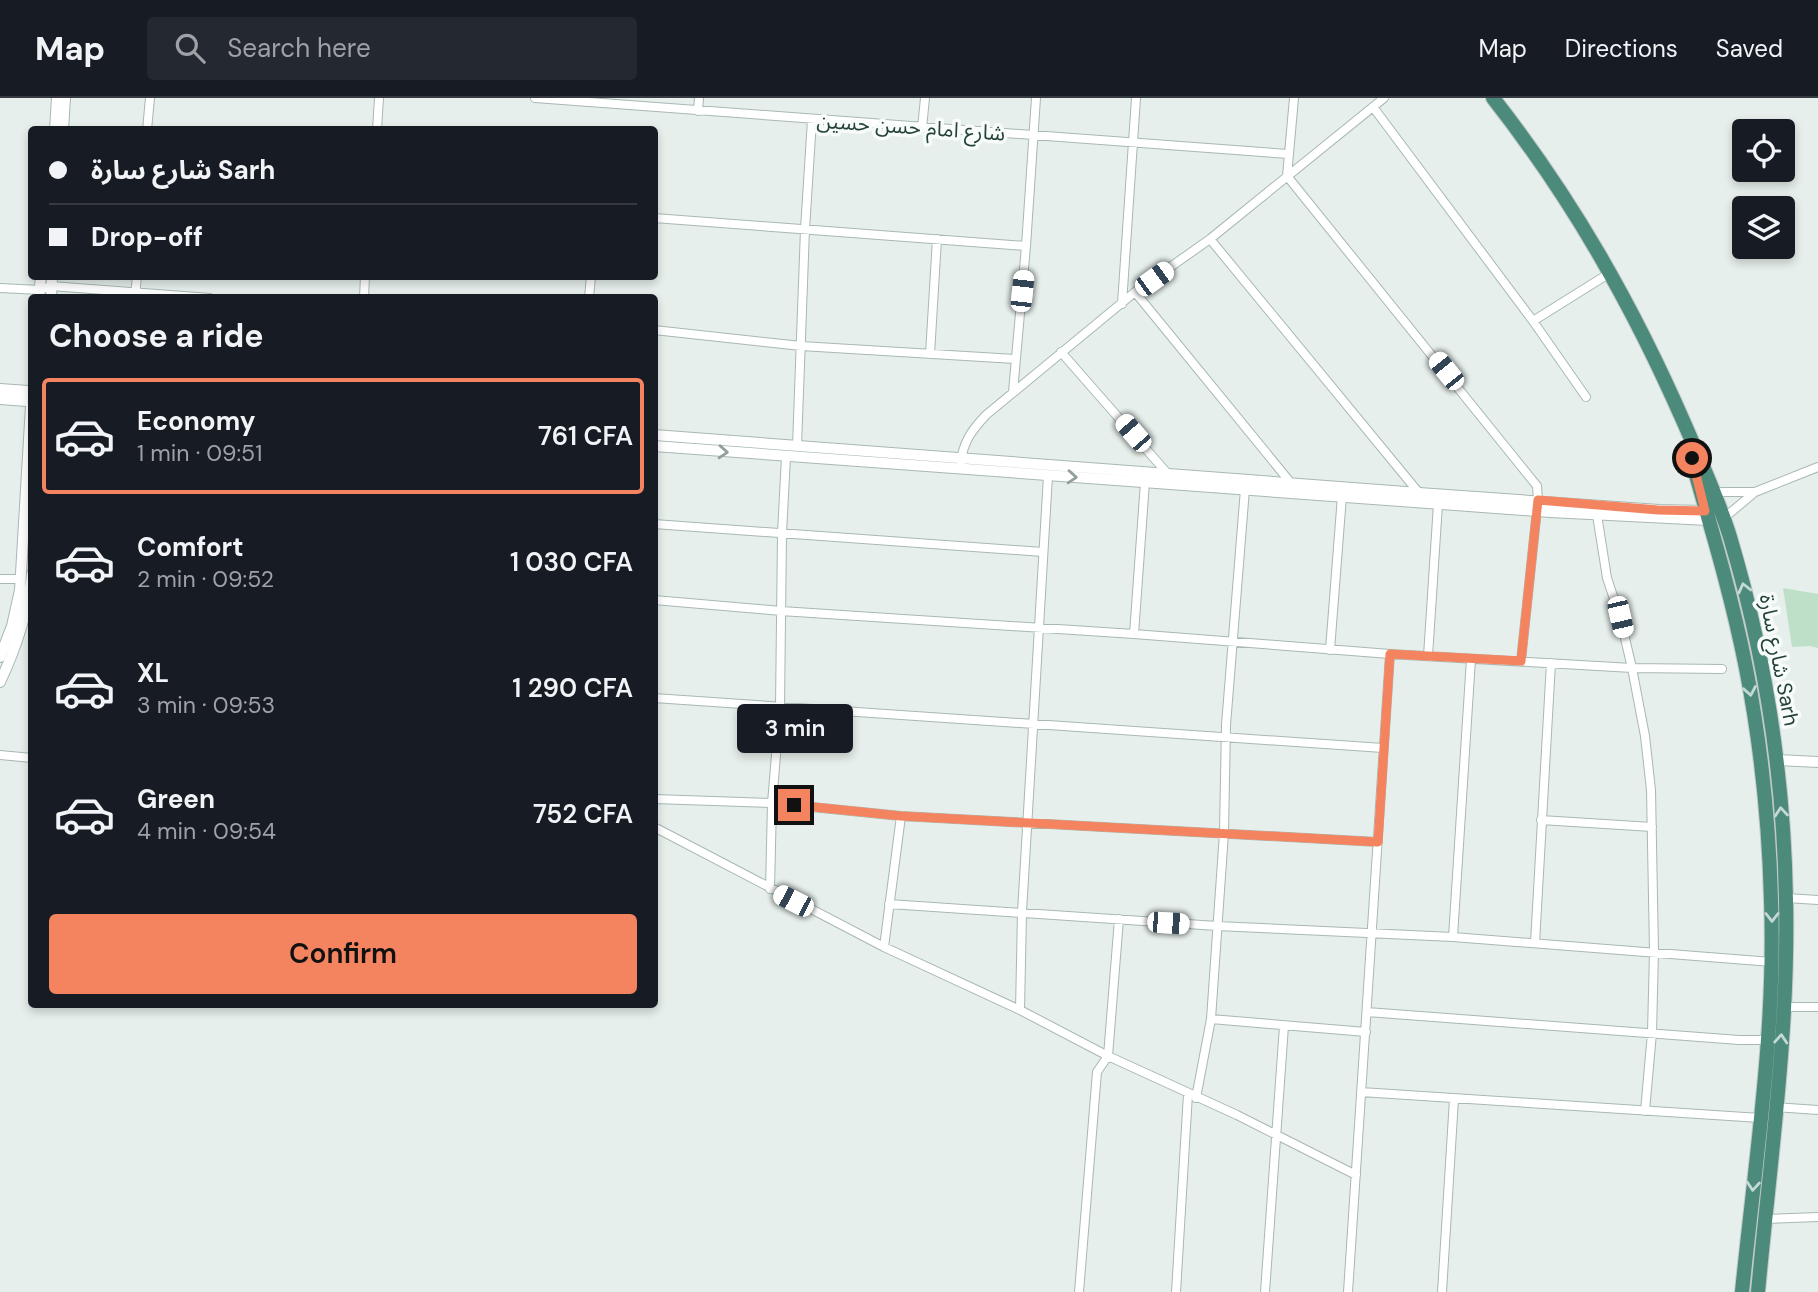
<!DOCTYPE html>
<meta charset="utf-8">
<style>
body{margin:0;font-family:"DM Sans","Noto Sans Arabic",sans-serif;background:#242831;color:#f1f3f6;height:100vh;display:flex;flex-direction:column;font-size:26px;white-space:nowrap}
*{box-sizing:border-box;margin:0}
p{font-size:23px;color:#9ea1a6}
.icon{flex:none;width:38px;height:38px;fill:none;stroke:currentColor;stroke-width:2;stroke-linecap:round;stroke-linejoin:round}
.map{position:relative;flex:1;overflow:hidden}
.sheet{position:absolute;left:28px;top:196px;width:630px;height:714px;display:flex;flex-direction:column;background:#171b24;border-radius:7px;box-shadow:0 4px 10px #0003}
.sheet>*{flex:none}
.hud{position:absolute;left:28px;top:28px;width:630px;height:154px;border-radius:7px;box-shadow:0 4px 10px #0003;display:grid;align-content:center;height:154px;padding:0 21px;background:#171b24}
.buttons{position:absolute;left:1732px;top:21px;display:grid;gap:14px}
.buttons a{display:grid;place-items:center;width:63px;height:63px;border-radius:7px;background:#171b24;box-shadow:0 4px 10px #0003;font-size:35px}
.end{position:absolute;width:32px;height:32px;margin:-16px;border:9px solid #f4845f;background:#111;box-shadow:0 0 0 4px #111}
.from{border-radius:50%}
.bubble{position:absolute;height:49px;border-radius:7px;background:#171b24;box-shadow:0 4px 10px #0003;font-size:23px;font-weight:600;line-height:49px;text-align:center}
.car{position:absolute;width:21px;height:42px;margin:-21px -10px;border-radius:9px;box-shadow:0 0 5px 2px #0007;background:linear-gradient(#fff 24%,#345 0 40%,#fff 0 76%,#345 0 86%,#fff 0)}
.hud b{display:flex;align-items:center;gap:24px;height:66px;font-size:26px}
.hud b+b{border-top:2px solid #363941}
.hud i{width:18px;height:18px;background:#f1f3f6}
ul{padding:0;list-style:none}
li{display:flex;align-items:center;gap:21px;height:116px;margin:0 14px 10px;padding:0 7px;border:4px solid transparent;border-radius:7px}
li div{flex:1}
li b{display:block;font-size:26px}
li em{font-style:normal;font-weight:600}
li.active{border-color:#f4845f}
li>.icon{width:63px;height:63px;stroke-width:1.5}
h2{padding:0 21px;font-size:32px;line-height:84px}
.action{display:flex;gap:14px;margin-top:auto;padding:14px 21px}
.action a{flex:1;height:80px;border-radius:7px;background:#f4845f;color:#111;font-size:28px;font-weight:600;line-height:80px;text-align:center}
header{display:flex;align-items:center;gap:42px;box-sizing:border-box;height:98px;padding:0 35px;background:#171b24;border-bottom:2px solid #363941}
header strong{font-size:33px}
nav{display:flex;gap:38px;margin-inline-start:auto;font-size:24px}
.search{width:490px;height:63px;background:#242831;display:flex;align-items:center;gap:18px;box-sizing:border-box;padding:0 24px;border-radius:7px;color:#9ea1a6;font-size:26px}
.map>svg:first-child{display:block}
.green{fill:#bfe0c8}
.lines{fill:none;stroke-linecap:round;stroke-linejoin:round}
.minor-casing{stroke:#a8b8b2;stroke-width:10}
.tertiary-casing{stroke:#a8b8b2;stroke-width:12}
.trunk-casing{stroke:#c2cac8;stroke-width:16}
.minor{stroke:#fff;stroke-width:8}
.tertiary{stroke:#fff;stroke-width:10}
.trunk{stroke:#4c8a7c;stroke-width:14}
.oneway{stroke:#92a09c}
.oneway2{stroke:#c4d9d4}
.route{stroke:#f4845f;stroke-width:9}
.labels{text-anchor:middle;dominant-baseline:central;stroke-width:7;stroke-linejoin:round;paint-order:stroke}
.street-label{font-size:21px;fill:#24423a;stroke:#f7fbf9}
</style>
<header>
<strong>Map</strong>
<div class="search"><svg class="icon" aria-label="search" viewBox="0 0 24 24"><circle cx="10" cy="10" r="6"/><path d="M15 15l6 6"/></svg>Search here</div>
<nav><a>Map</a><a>Directions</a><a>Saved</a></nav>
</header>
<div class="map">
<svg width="1818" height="1194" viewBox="0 0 1818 1194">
<rect width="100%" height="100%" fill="#e6efeb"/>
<path class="green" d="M1783,490L1818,496V550L1810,548L1792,549Z"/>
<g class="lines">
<defs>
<path id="minor" d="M535,0L1288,56
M1294,0L1287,78L1537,388L1538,402L1521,563
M1373,9L1533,223L1586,299
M698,13L699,0
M922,30L925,0
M147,32L150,0
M377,32L379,0
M654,120L1026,148
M1210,141L1419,395
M0,190L40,192L51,188L210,200
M1135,194L1290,384
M135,197L137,178
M364,200L365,178
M589,200L591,178
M1122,206L1136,0
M1533,223L1605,178
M654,232L801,248L1015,261
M1061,254L1167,375
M930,256L937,141
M1013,294L1026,148L1036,0
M797,348L805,131L812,22
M961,364C963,344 972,332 986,317L1135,194L1210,141L1384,0
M1714,394H1755
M1597,417L1607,480L1620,519L1632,570L1645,638L1651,692L1654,853L1652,935L1645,1013
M1724,420L1755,394L1818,369
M654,426L1043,454
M0,481H21
M654,502L781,513L1134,536L1390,556L1632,570L1722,571
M1134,536L1145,384
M1330,552L1342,398
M1428,558L1438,406
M654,600L1383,650
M0,657L32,660
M654,701L772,705L901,718L1378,744
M1541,722L1652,729
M654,729L884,849L1020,912L1108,958L1237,1017L1356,1077
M770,791L772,705L780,609L782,435L786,359
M1786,800L1818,802
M889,806L1217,828L1453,839L1772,864
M1453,839L1471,561
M1535,845L1551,565
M884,849L901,718
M1783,909H1818
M1020,912L1022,814L1048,378
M1367,914L1739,942H1768
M1211,921L1366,934
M1361,994L1760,1020
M1196,1000L1211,921L1224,735L1226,627L1245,391
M1776,1009L1818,1012
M1765,1121L1818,1119
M1079,1194L1097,974L1108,958L1119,821
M1176,1194L1188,996
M1265,1194L1284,928
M1348,1194L1390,556
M1442,1194L1454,1001"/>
<path id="tertiary" d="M55,32L57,0
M63,32L65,0
M39,200L41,178
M51,200L52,178
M0,291L28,293
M0,301L27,303
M654,337L1419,395L1659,412L1705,413
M654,348L1550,414L1708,422
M0,559L12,528L20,492L31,308
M0,584C17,548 28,515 32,476
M1776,662L1818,664"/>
<path id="trunk" d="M1493,0C1573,102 1633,208 1685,327C1701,364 1718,400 1730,439C1765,556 1784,679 1786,802C1789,933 1770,1064 1758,1194
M1691,360C1711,429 1732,499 1746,570C1761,647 1769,724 1771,802C1776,932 1755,1065 1742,1194"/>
</defs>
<use href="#minor" class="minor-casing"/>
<use href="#tertiary" class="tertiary-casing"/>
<use href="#trunk" class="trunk-casing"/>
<use href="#minor" class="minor"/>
<use href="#tertiary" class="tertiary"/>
<use href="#trunk" class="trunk"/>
</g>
<defs><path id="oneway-chevron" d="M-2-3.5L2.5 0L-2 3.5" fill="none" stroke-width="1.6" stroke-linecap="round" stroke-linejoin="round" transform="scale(1.75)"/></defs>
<g class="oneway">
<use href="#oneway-chevron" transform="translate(723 354) rotate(4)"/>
<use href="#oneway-chevron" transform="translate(1072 379) rotate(4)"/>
</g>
<g class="oneway2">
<use href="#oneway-chevron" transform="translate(1744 490) rotate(-104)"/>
<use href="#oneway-chevron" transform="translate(1750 593) rotate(80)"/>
<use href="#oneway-chevron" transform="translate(1781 714) rotate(-95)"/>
<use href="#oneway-chevron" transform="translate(1772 819) rotate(90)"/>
<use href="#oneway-chevron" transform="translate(1781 941) rotate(-86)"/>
<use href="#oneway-chevron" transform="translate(1753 1088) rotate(95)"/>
</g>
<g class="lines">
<path class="route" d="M794,707L901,718L1378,744L1390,556L1521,563L1538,402L1658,412L1705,413L1692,360"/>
</g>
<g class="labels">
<g class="street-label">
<text transform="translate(911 29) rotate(4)">شارع امام حسن حسين</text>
<text transform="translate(1779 562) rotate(79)">شارع سارة Sarh</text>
</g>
</g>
</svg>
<div class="buttons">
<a><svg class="icon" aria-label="locate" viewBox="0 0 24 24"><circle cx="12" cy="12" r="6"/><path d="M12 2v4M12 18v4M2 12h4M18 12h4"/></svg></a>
<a><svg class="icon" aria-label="layers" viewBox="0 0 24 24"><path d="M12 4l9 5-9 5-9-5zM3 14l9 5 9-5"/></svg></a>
</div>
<i class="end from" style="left:1692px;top:360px"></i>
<i class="end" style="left:794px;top:707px"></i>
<div class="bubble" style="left:737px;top:606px;width:116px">3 min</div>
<i class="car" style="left:1154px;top:181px;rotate:54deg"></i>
<i class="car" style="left:1022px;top:193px;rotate:6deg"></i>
<i class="car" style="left:1446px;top:273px;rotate:321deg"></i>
<i class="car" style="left:1133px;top:335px;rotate:319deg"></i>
<i class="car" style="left:1620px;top:519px;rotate:167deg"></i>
<i class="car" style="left:793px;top:803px;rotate:297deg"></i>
<i class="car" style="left:1168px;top:825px;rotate:94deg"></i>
<div class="hud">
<b><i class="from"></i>شارع سارة Sarh</b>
<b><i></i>Drop-off</b>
</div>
<section class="sheet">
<h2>Choose a ride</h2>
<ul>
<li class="active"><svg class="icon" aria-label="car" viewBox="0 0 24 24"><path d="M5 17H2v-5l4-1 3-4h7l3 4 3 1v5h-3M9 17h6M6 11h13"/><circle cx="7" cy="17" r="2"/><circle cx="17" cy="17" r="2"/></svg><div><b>Economy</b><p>1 min · 09:51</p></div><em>761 CFA</em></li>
<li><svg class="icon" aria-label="car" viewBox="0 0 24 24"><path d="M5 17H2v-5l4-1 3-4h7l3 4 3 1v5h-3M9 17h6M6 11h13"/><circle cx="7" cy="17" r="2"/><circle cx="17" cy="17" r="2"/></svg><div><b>Comfort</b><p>2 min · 09:52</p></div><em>1 030 CFA</em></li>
<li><svg class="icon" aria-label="car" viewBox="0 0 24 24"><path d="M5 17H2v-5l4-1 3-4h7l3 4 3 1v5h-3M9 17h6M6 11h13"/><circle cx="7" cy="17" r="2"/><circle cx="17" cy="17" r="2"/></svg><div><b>XL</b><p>3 min · 09:53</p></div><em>1 290 CFA</em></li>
<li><svg class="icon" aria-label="car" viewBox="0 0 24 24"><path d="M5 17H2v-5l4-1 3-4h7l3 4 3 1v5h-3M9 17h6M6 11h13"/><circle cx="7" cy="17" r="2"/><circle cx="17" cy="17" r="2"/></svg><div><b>Green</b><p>4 min · 09:54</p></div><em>752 CFA</em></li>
</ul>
<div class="action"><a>Confirm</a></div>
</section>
</div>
